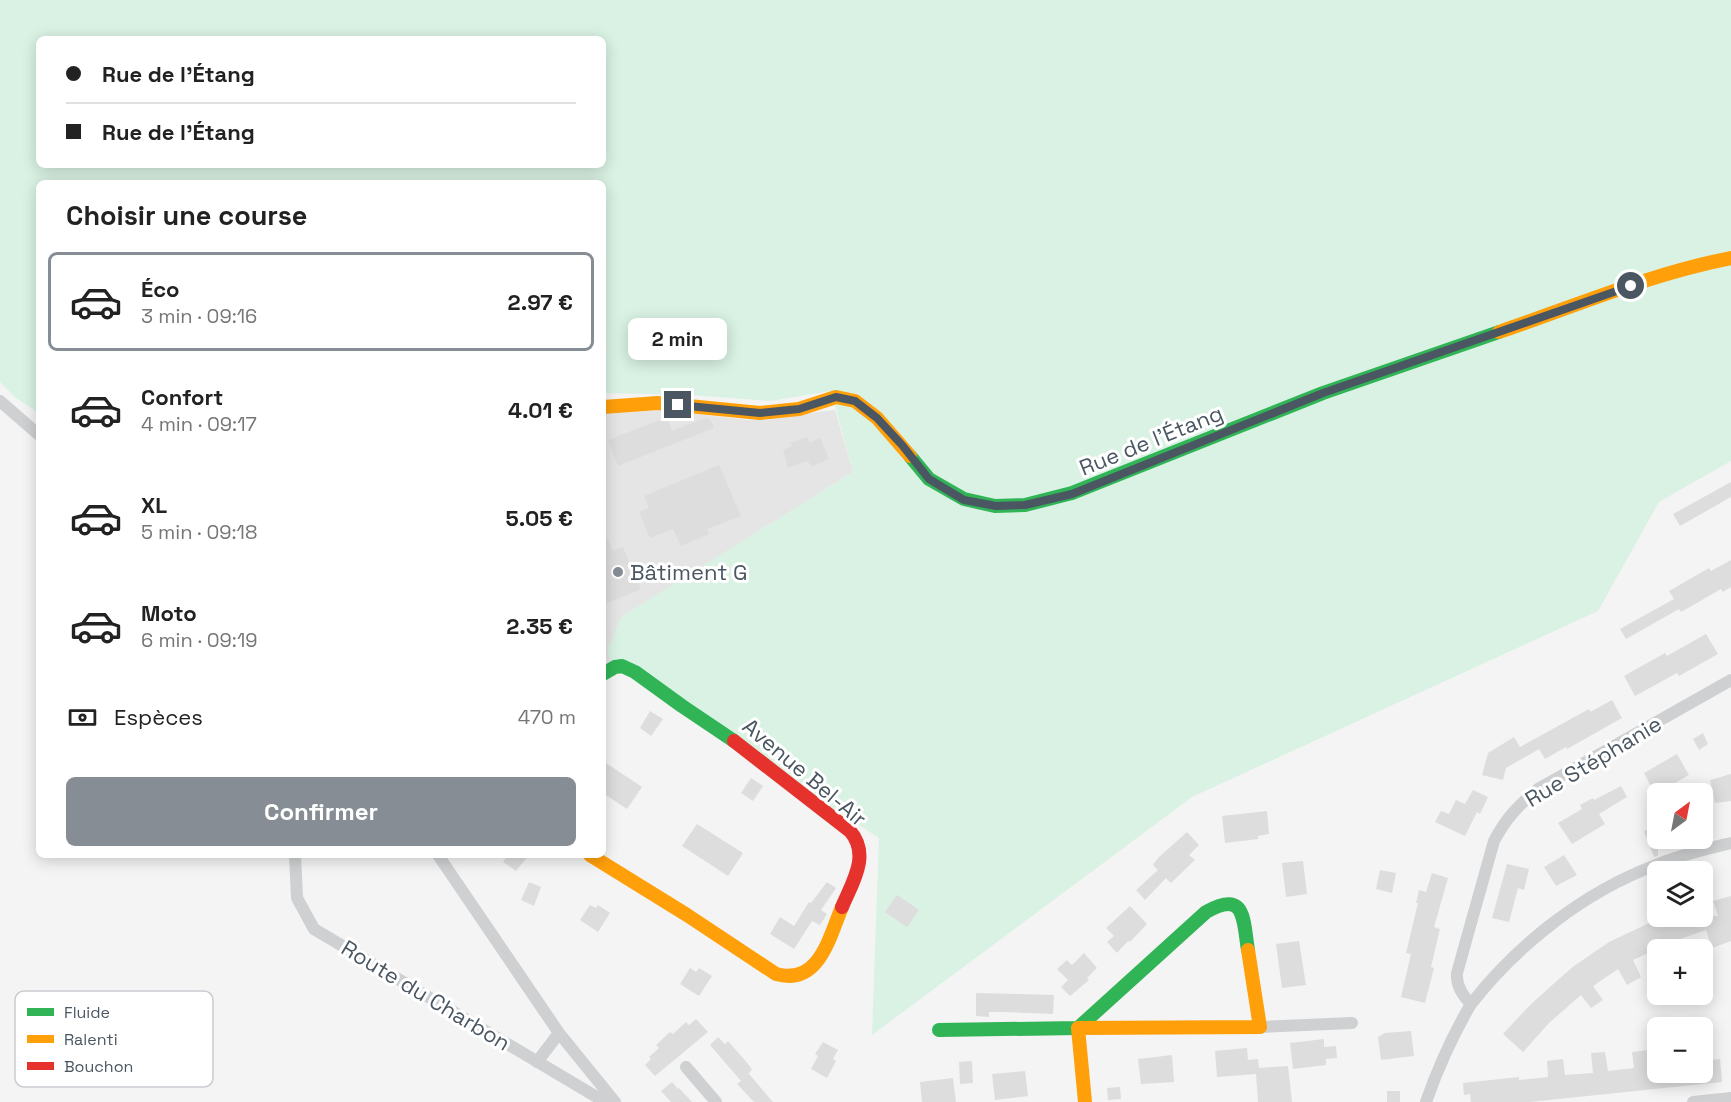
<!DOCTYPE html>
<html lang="fr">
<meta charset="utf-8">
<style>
body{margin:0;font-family:"Space Grotesk",sans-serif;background:#f2f2f2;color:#222;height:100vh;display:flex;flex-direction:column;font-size:22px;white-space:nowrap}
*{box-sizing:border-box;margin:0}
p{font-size:20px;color:#767676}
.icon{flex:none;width:33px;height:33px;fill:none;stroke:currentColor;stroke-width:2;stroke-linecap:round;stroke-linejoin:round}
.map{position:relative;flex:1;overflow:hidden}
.sheet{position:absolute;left:36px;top:180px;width:570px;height:678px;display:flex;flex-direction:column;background:#fff;border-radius:9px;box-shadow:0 3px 15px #0003}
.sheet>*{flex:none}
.banner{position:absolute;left:36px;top:36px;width:570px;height:132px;border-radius:9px;box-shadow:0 3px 15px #0003;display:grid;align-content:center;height:132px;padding:0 30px;background:#fff}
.needle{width:39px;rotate:32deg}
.buttons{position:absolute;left:1647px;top:783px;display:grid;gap:12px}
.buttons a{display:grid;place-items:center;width:66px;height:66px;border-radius:9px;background:#fff;box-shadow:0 3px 15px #0003;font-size:30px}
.end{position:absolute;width:27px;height:27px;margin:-14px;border:8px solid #4a5661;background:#fff;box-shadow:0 0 0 3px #fff}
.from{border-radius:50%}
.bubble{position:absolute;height:42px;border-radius:9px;background:#fff;box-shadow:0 3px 15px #0003;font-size:20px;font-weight:700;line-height:42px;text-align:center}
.banner b{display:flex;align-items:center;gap:21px;height:57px;font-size:22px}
.banner b+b{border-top:2px solid #e0e0e0}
.banner i{width:15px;height:15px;background:#222}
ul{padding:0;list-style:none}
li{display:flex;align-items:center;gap:18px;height:99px;margin:0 12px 9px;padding:0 18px;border:3px solid transparent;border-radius:9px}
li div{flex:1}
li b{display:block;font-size:22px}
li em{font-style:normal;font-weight:700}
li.active{border-color:#868d94}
li>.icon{width:54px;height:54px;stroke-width:1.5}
h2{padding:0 30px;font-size:27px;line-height:72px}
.pay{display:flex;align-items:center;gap:15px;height:66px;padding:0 30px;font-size:22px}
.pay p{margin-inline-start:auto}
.button{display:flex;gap:12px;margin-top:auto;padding:12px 30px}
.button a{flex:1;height:69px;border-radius:9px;background:#868d94;color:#fff;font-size:24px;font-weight:700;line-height:69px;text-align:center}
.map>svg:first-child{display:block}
.education{fill:#e6e5e6}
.green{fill:#d9f2e3;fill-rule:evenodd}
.building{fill:#ddddde}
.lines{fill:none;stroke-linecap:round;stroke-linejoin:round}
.street{stroke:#ced0d2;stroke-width:12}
.fast{stroke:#30b455;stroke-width:14}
.slow{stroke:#ff9f0a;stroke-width:14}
.jam{stroke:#e5322d;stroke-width:14}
.route{stroke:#4a5661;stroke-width:8}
.poi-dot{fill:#868d94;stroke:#fff;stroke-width:2}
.labels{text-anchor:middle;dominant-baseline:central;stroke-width:6;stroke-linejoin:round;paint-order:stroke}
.street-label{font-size:22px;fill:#4a5661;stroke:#fff}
.poi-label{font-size:22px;fill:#4a5661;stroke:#fff;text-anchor:start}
.key{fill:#fff;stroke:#c9ccd0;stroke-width:1.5}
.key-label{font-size:16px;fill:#4a5661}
</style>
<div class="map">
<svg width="1731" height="1102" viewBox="0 0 1731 1102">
<rect width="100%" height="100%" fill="#f4f4f4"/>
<path class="education" d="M663,410L748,420L835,410L853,472L622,617L611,665L603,669V414Z"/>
<path class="green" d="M0,0H1731V461L1659,502L1598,611L1192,797L872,1035L879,838L611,665L607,651L621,617L853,472L831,391L770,401L690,395L603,393V183H39V413L16,398L0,382ZM39,39H603V165H39Z"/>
<path class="building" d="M704,418L710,419L714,428L618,466L608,440L660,420V422L668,419L672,431Z
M807,437L809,443L820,438L829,459L811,467L808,461L788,468L783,450L792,446L790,443Z
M719,465L741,516L707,529L709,534L681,546L673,529L650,538L639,512L649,508L644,496Z
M1731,482V497L1680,526L1673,514Z
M603,529L613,551L623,547L641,589L603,605Z
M1731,560V587L1723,592L1721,589L1681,612L1679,609L1626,639L1620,629L1674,599L1669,591L1709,568L1711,571Z
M1706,634L1718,654L1679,676L1677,673L1635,696L1624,676L1665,653L1667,656Z
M1612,700L1622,718L1567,749L1566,747L1545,759L1539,749L1506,768L1503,780L1482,775L1488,753L1514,737L1520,747L1589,709L1590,712Z
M650,711L663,719L651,736L640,728Z
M1703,733L1708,744L1699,750L1693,739Z
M1677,754L1689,775L1675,783L1677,794H1655L1644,773Z
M603,761L642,787L627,809L603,793Z
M1731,774V801L1715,803L1710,780Z
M751,778L763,786L753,801L741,793Z
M1621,786L1627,797L1599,814L1605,824L1572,844L1558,823L1582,809L1580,805L1593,798L1594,800Z
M1473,790L1488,797L1480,814L1477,812L1465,836L1435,822L1441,811L1449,814L1456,800L1465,804Z
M1267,811L1269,834L1258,836V839L1225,843L1222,816Z
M697,824L743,853L728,876L682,846Z
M1658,827V856L1654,857L1644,831Z
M1187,832L1199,845L1189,855L1195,860L1171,883L1166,878L1145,900L1136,890L1158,870L1153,865L1158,858Z
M508,855H529L516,871L503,862Z
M1564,855L1577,875L1556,886L1544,867Z
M1303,861L1307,894L1286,897L1282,863Z
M1507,864L1529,869L1524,890L1518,888L1509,922L1492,918Z
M1380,870L1396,873L1392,893L1376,889Z
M1432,873L1448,878L1434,927L1440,929L1431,967L1434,968L1425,1003L1401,997L1411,954L1406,953L1418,903H1416L1419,890L1426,892Z
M529,882L541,887L534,906L521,900Z
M827,882L836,888L821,910L827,914L820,925L812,921L794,949L770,934L780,917L794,926L809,902L811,903Z
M897,895L919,910L907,927L885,912Z
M1731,896V941L1712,948L1706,930L1672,942L1633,960L1641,977L1627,985L1618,969L1593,986L1603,1000L1591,1008L1581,995L1549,1023L1523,1052L1503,1034L1529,1006L1551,986L1574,966L1609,942L1664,916H1718L1713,901Z
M590,905L596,908L598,905L610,913L598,932L580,920Z
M1130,906L1147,924L1130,942L1128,941L1117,953L1107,942L1114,936L1106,928Z
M1299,941L1306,985L1282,988L1276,944Z
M1084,953L1097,968L1087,978L1089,980L1070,996L1061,987L1068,980L1057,969L1067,960L1072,965Z
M690,968L696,972L699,968L712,976L699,996L680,984Z
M976,993L1054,995L1053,1014L1003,1012H989V1017L976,1016Z
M696,1019L708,1032L655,1076L645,1065L651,1059L649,1057L659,1048L656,1045L670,1032L673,1034L686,1022L689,1025Z
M1411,1031L1414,1056L1381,1060L1378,1037L1385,1033Z
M718,1037L725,1044L728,1041L749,1065L752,1070L747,1075L749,1074L773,1102H754L737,1084L741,1081L710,1045Z
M1324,1039V1047L1336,1046L1337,1058L1326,1059V1065L1293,1069L1290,1043Z
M823,1042L838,1050L833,1059L836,1061L827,1078L811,1069L818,1056L815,1054Z
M1247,1048L1248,1060L1258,1059L1259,1068L1288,1066L1292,1102H1258L1256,1074L1217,1077L1215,1051Z
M1648,1050L1650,1066H1658V1072H1702V1061L1720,1059L1722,1082L1530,1102H1471L1470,1094L1464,1095L1463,1083L1519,1077V1080L1548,1077L1547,1061L1563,1059L1565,1075L1593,1073L1591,1053L1605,1052L1608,1071L1634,1068L1632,1052Z
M1172,1055L1174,1082L1141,1084L1138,1059Z
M972,1061L973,1083L960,1084L959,1062Z
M1025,1071L1028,1096L995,1100L992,1074Z
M953,1078L956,1102H922L920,1082Z
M672,1082L678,1089L679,1088L692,1102H671L661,1091Z
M1120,1087L1121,1099L1108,1100L1107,1088Z
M1387,1091H1400V1102H1387Z"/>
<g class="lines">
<path class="street" d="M0,401L39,435
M295,855L297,898L314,929L605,1102
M438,855L559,1033L615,1102
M1471,1004C1518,944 1584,892 1656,865C1680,855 1706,849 1731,843
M1260,1027L1352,1023
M537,1062L559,1033
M686,1067L716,1102
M1426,1102C1439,1065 1451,1038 1471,1004C1462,995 1456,985 1457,973L1494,841C1506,818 1518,806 1538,789L1731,680
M1693,1102L1731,1098"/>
<path class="fast" d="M910,456L929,479L964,499L995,506L1025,505L1072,493L1323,393L1499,332
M603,674L615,667L622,666L635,672L682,706L734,741
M939,1030L1078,1028L1206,912C1246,889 1243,920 1248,950"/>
<path class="slow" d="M1499,332C1575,306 1653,273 1731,258
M603,407L658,403L760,413L799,409L836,397L855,401L877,418L910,456
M590,855L687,915L776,974C819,986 829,938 842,907
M1085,1102L1078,1028L1260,1027L1248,950"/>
<path class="jam" d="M734,741L850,831C871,855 852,883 842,907"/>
</g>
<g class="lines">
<path class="route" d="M678,405L760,413L799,409L836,397L855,401L877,418L902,445L929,479L964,500L996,506L1025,505L1072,494L1323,393L1631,286"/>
</g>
<circle class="poi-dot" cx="618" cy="572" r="6"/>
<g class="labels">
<g class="street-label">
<text transform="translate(1151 440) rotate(-22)">Rue de l'Étang</text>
<text transform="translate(1593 761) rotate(-31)">Rue Stéphanie</text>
<text transform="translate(805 772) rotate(40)">Avenue Bel-Air</text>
<text transform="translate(426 995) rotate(31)">Route du Charbon</text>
</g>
<g class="poi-label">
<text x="630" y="572">Bâtiment G</text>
</g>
</g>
<rect x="15" y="991" width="198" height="96" rx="9" class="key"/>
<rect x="27" y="1008" width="27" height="8" fill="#30b455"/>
<rect x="27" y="1035" width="27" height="8" fill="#ff9f0a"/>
<rect x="27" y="1062" width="27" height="8" fill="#e5322d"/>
<g class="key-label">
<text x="64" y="1018">Fluide</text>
<text x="64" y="1045">Ralenti</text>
<text x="64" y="1072">Bouchon</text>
</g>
</svg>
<div class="buttons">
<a><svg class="needle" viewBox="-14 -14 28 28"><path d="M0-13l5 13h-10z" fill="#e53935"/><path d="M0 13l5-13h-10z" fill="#767676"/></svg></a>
<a><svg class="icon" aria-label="layers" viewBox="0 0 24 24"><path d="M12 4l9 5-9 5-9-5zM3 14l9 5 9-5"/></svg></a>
<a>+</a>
<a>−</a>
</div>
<i class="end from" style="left:1631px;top:286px"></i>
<i class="end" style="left:678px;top:405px"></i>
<div class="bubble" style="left:628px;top:318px;width:99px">2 min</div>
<div class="banner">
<b><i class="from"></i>Rue de l'Étang</b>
<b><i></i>Rue de l'Étang</b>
</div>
<section class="sheet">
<h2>Choisir une course</h2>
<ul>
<li class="active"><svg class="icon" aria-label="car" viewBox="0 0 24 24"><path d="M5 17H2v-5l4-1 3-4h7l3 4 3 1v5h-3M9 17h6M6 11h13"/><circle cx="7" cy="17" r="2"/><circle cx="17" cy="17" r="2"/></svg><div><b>Éco</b><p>3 min · 09:16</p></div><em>2.97 €</em></li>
<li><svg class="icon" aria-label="car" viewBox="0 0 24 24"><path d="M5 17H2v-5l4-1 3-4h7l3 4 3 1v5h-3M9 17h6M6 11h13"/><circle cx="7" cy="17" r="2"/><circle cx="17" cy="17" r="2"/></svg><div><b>Confort</b><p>4 min · 09:17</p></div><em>4.01 €</em></li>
<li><svg class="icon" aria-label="car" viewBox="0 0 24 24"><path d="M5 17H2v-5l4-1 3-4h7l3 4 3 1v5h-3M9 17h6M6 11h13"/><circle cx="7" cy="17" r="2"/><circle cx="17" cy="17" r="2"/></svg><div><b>XL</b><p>5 min · 09:18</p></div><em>5.05 €</em></li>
<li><svg class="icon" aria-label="car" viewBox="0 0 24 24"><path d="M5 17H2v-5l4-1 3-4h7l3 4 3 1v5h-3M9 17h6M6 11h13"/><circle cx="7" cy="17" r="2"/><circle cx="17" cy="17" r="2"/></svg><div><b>Moto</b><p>6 min · 09:19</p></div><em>2.35 €</em></li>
</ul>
<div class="pay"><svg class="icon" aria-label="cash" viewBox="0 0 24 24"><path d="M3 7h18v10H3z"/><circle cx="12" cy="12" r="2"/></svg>Espèces<p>470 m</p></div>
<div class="button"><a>Confirmer</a></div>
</section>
</div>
